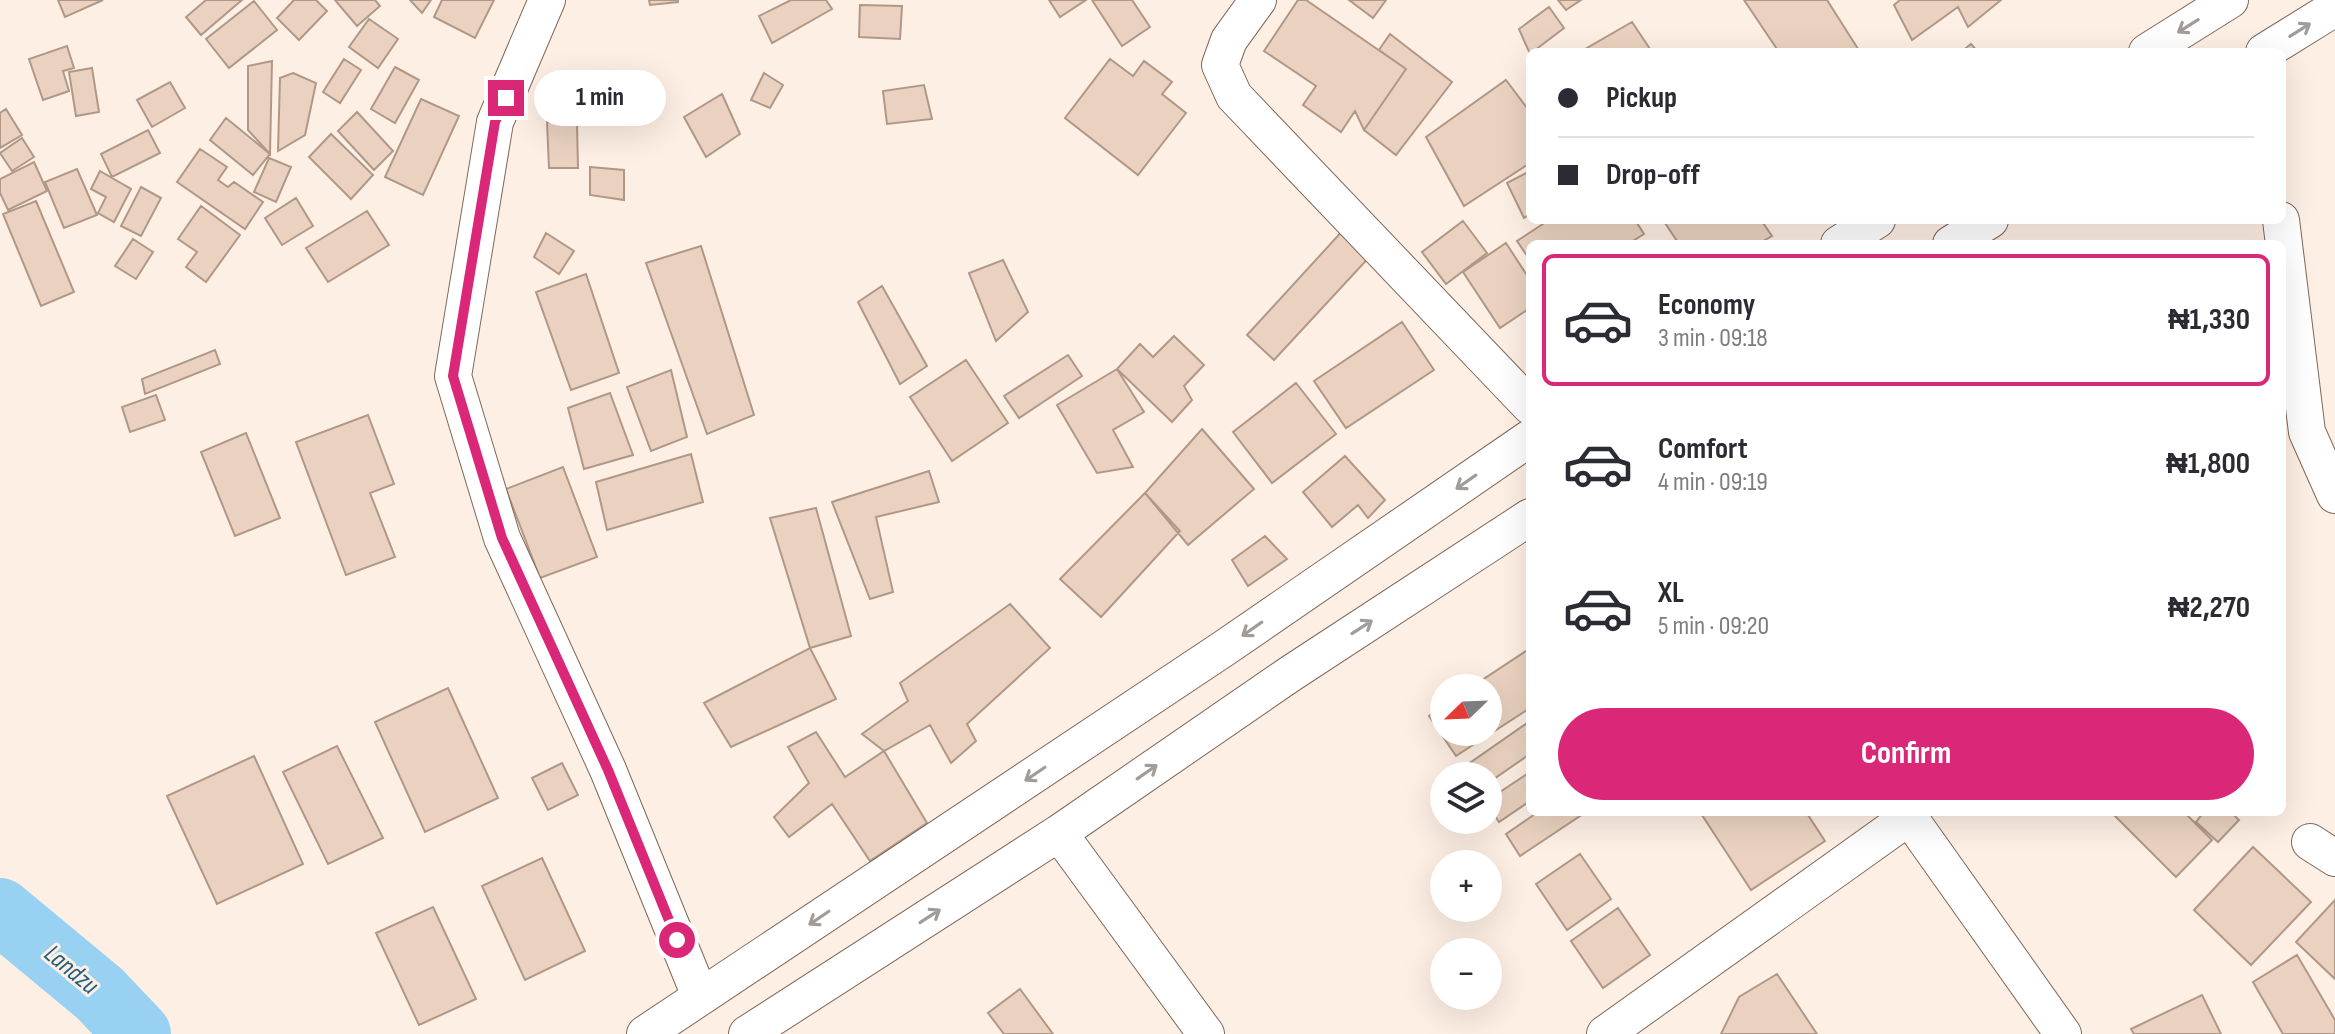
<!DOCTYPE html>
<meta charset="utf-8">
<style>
body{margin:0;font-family:"Sofia Sans Condensed",sans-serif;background:#f7f7f7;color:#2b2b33;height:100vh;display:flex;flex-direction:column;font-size:30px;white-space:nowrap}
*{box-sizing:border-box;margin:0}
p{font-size:26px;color:#7c7c81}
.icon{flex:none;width:44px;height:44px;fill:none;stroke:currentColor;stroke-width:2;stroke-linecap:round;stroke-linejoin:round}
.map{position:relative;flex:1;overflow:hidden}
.drawer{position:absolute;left:1526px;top:240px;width:760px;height:576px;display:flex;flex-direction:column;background:#fff;border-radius:12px;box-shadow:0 8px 32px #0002}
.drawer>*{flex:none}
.banner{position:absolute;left:1526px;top:48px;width:760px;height:176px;border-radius:12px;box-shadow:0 8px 32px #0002;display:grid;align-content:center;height:176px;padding:0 32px;background:#fff}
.needle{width:52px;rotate:247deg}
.controls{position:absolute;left:1430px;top:674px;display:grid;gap:16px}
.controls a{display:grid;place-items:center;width:72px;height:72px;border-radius:50%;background:#fff;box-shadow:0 8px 32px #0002;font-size:40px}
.end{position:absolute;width:36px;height:36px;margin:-18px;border:10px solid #db2777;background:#fff;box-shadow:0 0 0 4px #fff}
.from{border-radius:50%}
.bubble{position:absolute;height:56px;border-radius:28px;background:#fff;box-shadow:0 8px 32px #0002;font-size:26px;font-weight:700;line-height:56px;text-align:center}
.banner b{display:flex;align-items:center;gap:28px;height:76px;font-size:30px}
.banner b+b{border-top:2px solid #e1e1e2}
.banner i{width:20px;height:20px;background:#2b2b33}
ul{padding:14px 0 0;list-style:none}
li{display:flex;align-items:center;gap:24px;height:132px;margin:0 16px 12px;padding:0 16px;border:4px solid transparent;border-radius:12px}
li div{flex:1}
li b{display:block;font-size:30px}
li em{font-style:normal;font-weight:700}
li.selected{border-color:#db2777}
li>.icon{width:72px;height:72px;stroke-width:1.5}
.cta{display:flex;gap:16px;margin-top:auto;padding:16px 32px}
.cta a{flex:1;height:92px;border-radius:48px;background:#db2777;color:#fff;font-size:32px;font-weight:700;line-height:92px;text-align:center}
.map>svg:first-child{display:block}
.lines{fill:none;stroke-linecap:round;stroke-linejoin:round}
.river{stroke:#99d1f2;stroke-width:66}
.building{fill:#ebd2c0;stroke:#b09887;stroke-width:2}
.minor-casing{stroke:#7e6858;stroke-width:38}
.minor{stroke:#fff;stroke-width:36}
.oneway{stroke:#a19c98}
.route{stroke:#db2777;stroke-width:10}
.labels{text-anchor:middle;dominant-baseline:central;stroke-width:6;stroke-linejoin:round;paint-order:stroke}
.water-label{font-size:26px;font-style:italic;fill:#1d5e7e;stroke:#feefe4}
</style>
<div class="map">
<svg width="2335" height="1034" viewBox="0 0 2335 1034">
<rect width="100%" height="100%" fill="#feefe4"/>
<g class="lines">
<path class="river" d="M0,911L100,994L138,1034"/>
</g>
<path class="building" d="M58,0H103L65,17Z
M206,0H242L201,35L186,17Z
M294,0H316L327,11L299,40L277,18Z
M335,0H375L380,6L357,26Z
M410,0H431L422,13Z
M442,0H494L475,38L434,17Z
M649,0H678V2L650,5Z
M791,0H826L832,9L772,43L759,16Z
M1049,0H1086L1060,17Z
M1092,0H1132L1150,27L1122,46Z
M1298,0H1306L1406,69L1364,130L1355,111L1341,132L1303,105L1316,86L1264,51Z
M1349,0H1386L1373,18Z
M1558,0H1581L1566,10Z
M1744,0H1827L1860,52H1779Z
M1900,0H2001L1968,27L1958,7L1912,40L1894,5Z
M254,1L277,30L229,68L206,39Z
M860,5L902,6L900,39L859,37Z
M1549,7L1564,28L1530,54L1519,29Z
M369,19L398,39L378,68L349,47Z
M1632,22L1652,52H1580Z
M1390,34L1452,82L1396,155L1364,130L1406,69L1379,50Z
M1971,44L1978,52H1961Z
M67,46L74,68L63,71L69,91L43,100L29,59Z
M344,59L361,70L340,103L323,92Z
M1110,59L1133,76L1144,61L1172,82L1162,94L1186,113L1138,175L1065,118Z
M272,61L270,154L248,130V66Z
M395,67L419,80L395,123L371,109Z
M92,68L99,112L76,116L69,72Z
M293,73L316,83L305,135L278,151L280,78Z
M764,73L783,85L770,108L751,100Z
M1506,80L1530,112V163L1464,206L1426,137Z
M170,82L185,108L152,127L137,100Z
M924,85L932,119L887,124L883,91Z
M722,94L740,134L706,157L684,117Z
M421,99L459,116L423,195L385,177Z
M6,109L22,135L0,148V113Z
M357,112L393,151L374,170L338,131Z
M226,118L270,154L253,175L210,140Z
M547,122L577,123L578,168H549Z
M148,130L160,153L112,177L101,154Z
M331,134L373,175L351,199L309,157Z
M22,138L34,157L12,171L0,153Z
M200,149L227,167L218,180L228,187L234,182L263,202L245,229L177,182Z
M269,158L291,167L276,202L254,192Z
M34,162L47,191L8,210L0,193V179Z
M590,167L624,170V200L590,195Z
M77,169L97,215L64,228L45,182Z
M100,171L131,189L114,222L98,213L106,197L91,189Z
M1530,171V214L1524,218L1507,183Z
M141,187L161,198L141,236L121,226Z
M296,198L313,226L282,245L265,218Z
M36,201L74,292L41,306L3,214Z
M201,206L240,235L206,282L186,267L197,252L178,239Z
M367,211L389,245L328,282L306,248Z
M1549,220H1635L1644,234L1628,244H1530V260L1517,241Z
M1663,220H1761L1772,236L1758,244H1679Z
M1463,221L1487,253L1446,284L1422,252Z
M1346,227L1374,252L1274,360L1247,335Z
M546,233L574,251L559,274L534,257Z
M133,239L153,252L136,279L115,266Z
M1506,243L1530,280V308L1500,328L1463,272Z
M701,246L754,415L707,434L646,263Z
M1003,260L1028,312L996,341L969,273Z
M586,274L619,373L571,390L536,292Z
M882,286L927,366L900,384L858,302Z
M1402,322L1434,370L1346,428L1314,381Z
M1174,336L1204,365L1184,386L1192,400L1172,422L1117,369L1140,344L1153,357Z
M215,350L220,364L145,394L142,379Z
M1068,355L1082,376L1019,418L1004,396Z
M966,360L1008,423L952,461L910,397Z
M1117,369L1144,412L1113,430L1133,467L1097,473L1057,405Z
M671,370L687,437L651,451L627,387Z
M1296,383L1336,434L1272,483L1233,432Z
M610,393L633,455L584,469L568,408Z
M156,395L165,420L130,432L122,407Z
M368,415L394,484L370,493L395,557L346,575L296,442Z
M1202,429L1254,489L1188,545L1145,493Z
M246,433L280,518L235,536L201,452Z
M691,454L703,502L607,530L596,482Z
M1345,456L1385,500L1368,518L1358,505L1332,527L1303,492Z
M563,467L597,557L540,578L506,489Z
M929,471L939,502L876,517L893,592L870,599L832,502Z
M1145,493L1180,531L1101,617L1060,579Z
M816,508L851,636L810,648L770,518Z
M1265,536L1287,559L1248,586L1232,560Z
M1010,604L1050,648L967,724L976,741L951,763L930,725L884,751L862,734L908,701L900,683Z
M810,648L836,699L731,747L704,703Z
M1529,649L1530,708L1456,756L1429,716L1444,705V732H1488V688H1470Z
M448,688L498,798L425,832L375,722Z
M1530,721V754L1488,783V776H1465L1461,769Z
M816,732L845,777L884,751L927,823L870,861L832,804L789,837L774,817L809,783L788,747Z
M337,746L383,838L328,864L283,772Z
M254,756L303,864L217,904L167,796Z
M562,763L578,795L548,810L532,778Z
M1530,772V801L1499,822L1488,805V800Z
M1538,812H1586L1520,856L1506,834Z
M1700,812H1806L1825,841L1751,890Z
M2184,812L2212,840L2176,877L2112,813Z
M2204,812H2231L2239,820L2218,842L2196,822Z
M2253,847L2311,902L2251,965L2194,910Z
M1580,854L1611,899L1567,930L1536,884Z
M542,858L585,951L525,980L482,886Z
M2335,900V979L2296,942Z
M433,907L476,999L419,1025L376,933Z
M1618,908L1650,955L1603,988L1571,941Z
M2297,955L2335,1020V1034H2283L2253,982Z
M1777,974L1817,1034H1721L1739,997Z
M1020,989L1053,1034H1004L988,1013Z
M2202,995L2221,1034H2134L2131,1029Z"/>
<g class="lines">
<defs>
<path id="minor" d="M547,0L495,122L453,376L502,538L608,770L700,996
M1258,0L1229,40L1220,65L1234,96L1530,406
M2147,52L2230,0
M2264,52L2335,8
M2281,220L2307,432L2335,495
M1839,244L1877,220
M1951,244L1990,220
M1059,833L1206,1034
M2310,842L2335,858
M645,1034L1223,649L1530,438
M747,1034L1059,833L1290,674L1530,517
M1605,1034L1909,817L2063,1034"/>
</defs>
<use href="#minor" class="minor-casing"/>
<use href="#minor" class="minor"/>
</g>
<defs><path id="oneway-shaft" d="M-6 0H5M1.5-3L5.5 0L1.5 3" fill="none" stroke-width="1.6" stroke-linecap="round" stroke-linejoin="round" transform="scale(2)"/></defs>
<g class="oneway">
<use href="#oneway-shaft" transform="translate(2188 26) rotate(148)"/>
<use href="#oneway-shaft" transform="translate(2300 30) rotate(-32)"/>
<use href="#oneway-shaft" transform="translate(1466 482) rotate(145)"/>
<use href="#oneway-shaft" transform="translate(1362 627) rotate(-33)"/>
<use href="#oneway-shaft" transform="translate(1252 629) rotate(145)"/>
<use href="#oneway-shaft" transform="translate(1147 772) rotate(-35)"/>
<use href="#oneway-shaft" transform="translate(1035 774) rotate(146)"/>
<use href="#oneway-shaft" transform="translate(930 916) rotate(-33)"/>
<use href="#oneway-shaft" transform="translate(819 918) rotate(146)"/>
</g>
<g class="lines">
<path class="route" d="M506,98L495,122L453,376L502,538L608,770L677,940"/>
</g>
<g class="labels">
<g class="water-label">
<text transform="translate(71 970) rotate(40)">Landzu</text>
</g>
</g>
</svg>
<div class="controls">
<a><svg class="needle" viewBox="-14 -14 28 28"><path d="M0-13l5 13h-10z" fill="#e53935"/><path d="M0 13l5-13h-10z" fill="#7c7c81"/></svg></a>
<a><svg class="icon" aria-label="layers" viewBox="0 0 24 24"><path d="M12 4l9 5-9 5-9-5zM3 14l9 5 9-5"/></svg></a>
<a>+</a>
<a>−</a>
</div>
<i class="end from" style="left:677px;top:940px"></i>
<i class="end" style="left:506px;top:98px"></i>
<div class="bubble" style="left:534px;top:70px;width:132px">1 min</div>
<div class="banner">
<b><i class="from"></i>Pickup</b>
<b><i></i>Drop-off</b>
</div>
<section class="drawer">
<ul>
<li class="selected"><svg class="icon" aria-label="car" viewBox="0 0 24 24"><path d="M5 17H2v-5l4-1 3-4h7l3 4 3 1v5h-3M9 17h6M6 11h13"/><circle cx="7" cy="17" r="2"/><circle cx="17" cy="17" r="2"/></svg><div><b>Economy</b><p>3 min · 09:18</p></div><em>₦1,330</em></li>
<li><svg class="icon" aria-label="car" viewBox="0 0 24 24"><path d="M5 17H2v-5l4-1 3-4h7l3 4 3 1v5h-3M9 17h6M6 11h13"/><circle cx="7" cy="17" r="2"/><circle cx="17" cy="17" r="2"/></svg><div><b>Comfort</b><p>4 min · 09:19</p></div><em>₦1,800</em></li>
<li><svg class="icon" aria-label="car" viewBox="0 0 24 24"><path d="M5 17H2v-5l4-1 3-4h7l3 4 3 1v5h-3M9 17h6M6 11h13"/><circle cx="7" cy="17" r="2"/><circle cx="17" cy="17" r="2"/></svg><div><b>XL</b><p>5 min · 09:20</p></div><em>₦2,270</em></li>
</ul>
<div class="cta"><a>Confirm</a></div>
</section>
</div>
